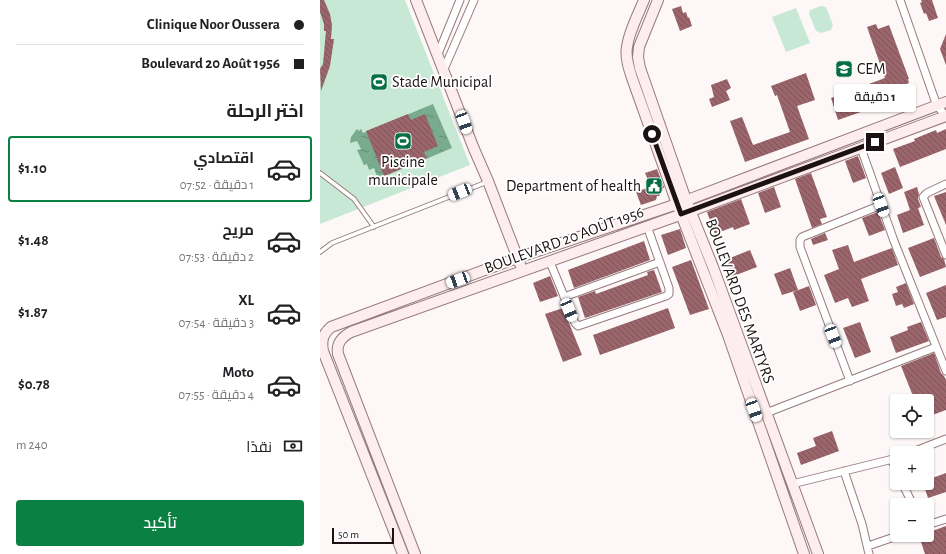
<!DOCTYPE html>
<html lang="ar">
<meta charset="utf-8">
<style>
body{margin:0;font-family:"Alegreya Sans",Cairo,sans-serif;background:#f2f2f2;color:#202124;direction:rtl;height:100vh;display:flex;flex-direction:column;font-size:15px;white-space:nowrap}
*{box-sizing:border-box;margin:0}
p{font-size:13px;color:#757577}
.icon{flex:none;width:22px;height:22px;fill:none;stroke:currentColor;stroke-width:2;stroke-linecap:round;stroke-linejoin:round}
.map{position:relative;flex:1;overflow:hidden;direction:ltr}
.panel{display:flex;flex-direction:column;background:#fff;width:320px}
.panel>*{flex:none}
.top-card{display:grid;align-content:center;height:88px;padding:0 16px;background:#fff}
.buttons{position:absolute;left:570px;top:394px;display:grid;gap:8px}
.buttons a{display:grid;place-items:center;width:44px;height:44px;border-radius:4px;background:#fff;box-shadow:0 1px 3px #0004;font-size:20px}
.scale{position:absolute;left:12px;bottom:10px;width:62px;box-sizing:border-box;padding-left:4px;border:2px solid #1d1213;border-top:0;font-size:11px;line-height:14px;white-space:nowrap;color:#1d1213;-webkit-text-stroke:3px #fff;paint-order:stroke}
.end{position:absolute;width:18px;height:18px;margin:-9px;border:5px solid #1d1213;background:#fff;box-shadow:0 0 0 2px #fff}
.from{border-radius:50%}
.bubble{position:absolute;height:28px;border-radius:4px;background:#fff;box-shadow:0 1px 3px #0004;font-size:13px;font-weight:600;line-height:28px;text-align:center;direction:rtl}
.car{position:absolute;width:12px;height:24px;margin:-12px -6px;border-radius:5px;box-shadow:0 0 3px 1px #0007;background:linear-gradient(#fff 24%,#345 0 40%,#fff 0 76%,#345 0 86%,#fff 0)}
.top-card b{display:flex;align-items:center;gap:14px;height:38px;font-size:15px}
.top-card b+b{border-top:1px solid #e0e0e0}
.top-card i{width:10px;height:10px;background:#202124}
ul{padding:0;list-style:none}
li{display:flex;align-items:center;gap:12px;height:66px;margin:0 8px 6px;padding:0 8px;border:2px solid transparent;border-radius:4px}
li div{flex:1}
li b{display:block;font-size:15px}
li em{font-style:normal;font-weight:600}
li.on{border-color:#0b8043}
li>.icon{width:36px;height:36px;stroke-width:1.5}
h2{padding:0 16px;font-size:18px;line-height:48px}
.pay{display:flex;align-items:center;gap:10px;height:44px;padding:0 16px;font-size:15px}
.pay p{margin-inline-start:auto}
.primary-button{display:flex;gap:8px;margin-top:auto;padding:8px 16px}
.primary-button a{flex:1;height:46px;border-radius:4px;background:#0b8043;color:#fff;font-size:16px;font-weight:600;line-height:46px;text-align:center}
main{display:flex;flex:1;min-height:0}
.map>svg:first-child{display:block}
.green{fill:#c7e8d4}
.water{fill:url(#water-ripples)}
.building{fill:url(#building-back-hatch)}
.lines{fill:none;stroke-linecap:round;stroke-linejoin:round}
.lane-casing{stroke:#977a7d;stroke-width:5.5}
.street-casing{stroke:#977a7d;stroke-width:9}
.secondary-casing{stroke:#977a7d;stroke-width:12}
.lane{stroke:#fff;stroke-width:3.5}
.street{stroke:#fff;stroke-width:7}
.secondary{stroke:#fdedee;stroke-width:10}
.route{stroke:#1d1213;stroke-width:5}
.labels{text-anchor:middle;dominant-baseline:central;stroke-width:3.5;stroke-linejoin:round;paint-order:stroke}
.poi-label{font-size:16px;fill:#1d1213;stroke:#fff;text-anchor:start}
.street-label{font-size:16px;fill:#1d1213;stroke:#fff}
</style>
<main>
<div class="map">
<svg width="626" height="554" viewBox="0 0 626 554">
<defs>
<pattern id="water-ripples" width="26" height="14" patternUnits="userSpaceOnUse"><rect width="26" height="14" fill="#79ab8e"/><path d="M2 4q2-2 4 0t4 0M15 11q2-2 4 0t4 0" fill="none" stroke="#638a73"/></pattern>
<pattern id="building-back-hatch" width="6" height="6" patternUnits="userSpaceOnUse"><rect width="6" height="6" fill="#9a666c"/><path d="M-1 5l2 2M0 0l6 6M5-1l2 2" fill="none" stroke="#7d5358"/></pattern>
</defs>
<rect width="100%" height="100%" fill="#fdf7f7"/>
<path class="green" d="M0,0H85L150,165L0,224Z
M501,6L506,7L513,25L511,30L501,33L496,31L489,14L490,10Z
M476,8L490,43L466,52L452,17Z"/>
<path class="water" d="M113,104L132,148L58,179L54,168L49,170L47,164L44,165L37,150L41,149L37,141L30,143L31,137L37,129L39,131L41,129L43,133Z"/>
<path class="building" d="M0,0H4L10,14L12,25L11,39H14L10,66L1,91L0,69L3,64L6,31H4V24L0,12Z
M601,0H612L618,18L609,21L606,13L604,14L600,3L602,2Z
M361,6L363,13L366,12L368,18L369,17L372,26L360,31L352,9Z
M556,24L558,29L569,25L589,79H588L589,83L583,85L580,93L570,97L572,101L518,120L511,98L565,78L547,27Z
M626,34V65L620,49Z
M486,73L495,100L477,106L489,139L425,162L410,121L422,117L433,145L470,132L457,95L455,96L451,86Z
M407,79L411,88L406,91L410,100L392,107L389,99L394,97L391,85Z
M88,114L91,120L105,114L118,146L104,152L107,158L64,176L46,131Z
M626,129V149L580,167L573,149L595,141L594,139L616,130L617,133Z
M538,156L546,178L533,183L525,161Z
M575,167L583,188L569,194L561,173Z
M337,169L344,187L339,196H337L336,200L321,205L316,192L327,188L329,182L325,173Z
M491,173L507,217L500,219L502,224L492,228L475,179Z
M454,187L461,207L445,213L438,193Z
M597,187L599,194L598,199L601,207L598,208L604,225L583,233L577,215L590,210L584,192Z
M626,192V225L614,196Z
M421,199L430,224L414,230L413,227L395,234L387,212Z
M558,212L565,230L549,236L542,218Z
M360,229L366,248L348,255L341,235Z
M505,233L508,240L493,245L491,239Z
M614,238L621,257L624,259L626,267L600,277L588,248Z
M324,241L330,260L254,288L248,270Z
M528,245L534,262L572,248L578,265L541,279L549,301L532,307L528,298L515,303L504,275L519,269L512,250Z
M430,250L437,267L411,277L405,260Z
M371,260L389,309L370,315L352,267Z
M470,268L478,290L462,295L454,274Z
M334,270L342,292L265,318L258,297L275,291L276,294L328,275L327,272Z
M230,276L238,296L220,302L213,283Z
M586,283L594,304L584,308L582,304L576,306L572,294L578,292L576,287Z
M626,285V317L617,320L606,293Z
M489,286L496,305L480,311L473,292Z
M243,308L262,355L243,362L225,314Z
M348,308L355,328L280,355L273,335Z
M540,322L551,352L535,358L523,328Z
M601,322L609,341L576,353L570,337L588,330L587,327Z
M614,353L621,373L624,376L626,380V410L607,417V401H595L581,366Z
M512,431L519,451L481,465L477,453L496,446L493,438Z
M626,473V492L608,498L603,483H607V480Z
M626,526V554H605L599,536L607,535V533Z"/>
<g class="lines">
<defs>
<path id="lane" d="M0,173L34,199L54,227
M0,252L12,243L167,182"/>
<path id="street" d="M580,0L617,106L626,116
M118,54L140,0
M124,69L154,0
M541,148L574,241L626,371
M626,184L607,193L603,197L626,255
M230,262L255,323L258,326L346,296L349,294V288L327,226
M244,297L340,262
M530,381L480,247V240L482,237L561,205
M446,413L616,347
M590,453L626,439
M572,460L577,472
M524,471L542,524L549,554
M582,483L593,505
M472,484L577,458
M607,525L626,519
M548,546L580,535"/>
<path id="secondary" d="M96,0L154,149L168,181L200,264
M324,0C318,15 309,31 307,47C305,57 309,69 312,78L357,204L408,335L484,554
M338,0L319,47L318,57L320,68L366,200L393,267L498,554
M83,554L3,351C1,340 3,334 11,327L197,258L357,204L626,102
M95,554L18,354C16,343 22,337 31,332L371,211L626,116"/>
</defs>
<use href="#lane" class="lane-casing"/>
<use href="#street" class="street-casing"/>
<use href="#secondary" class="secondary-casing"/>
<use href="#lane" class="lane"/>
<use href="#street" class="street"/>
<use href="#secondary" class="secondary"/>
</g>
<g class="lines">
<path class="route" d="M332,134L361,214L555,142"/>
</g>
<defs>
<symbol id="school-square" viewBox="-11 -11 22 22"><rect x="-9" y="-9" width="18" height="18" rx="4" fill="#056e45" stroke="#fff"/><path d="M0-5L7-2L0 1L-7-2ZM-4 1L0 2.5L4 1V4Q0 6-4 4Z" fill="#fff"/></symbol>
<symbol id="stadium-square" viewBox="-11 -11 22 22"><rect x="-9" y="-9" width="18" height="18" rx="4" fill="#056e45" stroke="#fff"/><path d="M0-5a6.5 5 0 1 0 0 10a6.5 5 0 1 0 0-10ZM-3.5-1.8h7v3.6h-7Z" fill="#fff"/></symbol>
<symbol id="civic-square" viewBox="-11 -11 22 22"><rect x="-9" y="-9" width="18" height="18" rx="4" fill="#056e45" stroke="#fff"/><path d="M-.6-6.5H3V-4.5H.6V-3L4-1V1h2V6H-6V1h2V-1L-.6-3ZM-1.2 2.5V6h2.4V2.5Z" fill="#fff"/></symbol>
</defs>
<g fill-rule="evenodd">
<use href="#school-square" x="514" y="59" width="20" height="20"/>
<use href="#stadium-square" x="49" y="72" width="20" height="20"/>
<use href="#stadium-square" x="73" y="131" width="20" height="20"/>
<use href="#civic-square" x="324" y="176" width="20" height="20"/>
</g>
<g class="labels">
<g class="poi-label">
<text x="537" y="69">CEM</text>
<text x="72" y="82">Stade Municipal</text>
<text x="83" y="162" text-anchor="middle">Piscine<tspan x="83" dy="18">municipale</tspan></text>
<text x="321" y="186" text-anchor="end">Department of health</text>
</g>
<g class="street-label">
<text transform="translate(244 240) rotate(-20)">BOULEVARD 20 AOÛT 1956</text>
<text transform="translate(420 301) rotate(70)">BOULEVARD DES MARTYRS</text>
</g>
</g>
</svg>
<div class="buttons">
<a><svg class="icon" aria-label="locate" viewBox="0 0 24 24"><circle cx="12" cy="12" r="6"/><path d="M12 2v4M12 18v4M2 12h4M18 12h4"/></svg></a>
<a>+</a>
<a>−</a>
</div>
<div class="scale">50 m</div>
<i class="end from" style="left:332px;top:134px"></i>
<i class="end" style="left:555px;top:142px"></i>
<div class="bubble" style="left:514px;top:84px;width:82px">1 دقيقة</div>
<i class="car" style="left:144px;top:122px;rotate:160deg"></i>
<i class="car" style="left:140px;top:192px;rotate:248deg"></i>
<i class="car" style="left:561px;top:205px;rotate:160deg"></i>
<i class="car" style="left:138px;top:280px;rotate:250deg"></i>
<i class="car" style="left:249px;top:310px;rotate:157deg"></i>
<i class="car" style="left:513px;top:336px;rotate:159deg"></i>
<i class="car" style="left:434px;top:410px;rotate:160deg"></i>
</div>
<section class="panel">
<div class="top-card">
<b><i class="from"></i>Clinique Noor Oussera</b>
<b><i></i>Boulevard 20 Août 1956</b>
</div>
<h2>اختر الرحلة</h2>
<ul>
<li class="on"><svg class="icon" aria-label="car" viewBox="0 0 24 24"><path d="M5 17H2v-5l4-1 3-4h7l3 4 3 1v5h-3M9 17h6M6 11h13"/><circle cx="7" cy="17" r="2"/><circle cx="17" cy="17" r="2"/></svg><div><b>اقتصادي</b><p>1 دقيقة · 07:52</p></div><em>$1.10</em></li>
<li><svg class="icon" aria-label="car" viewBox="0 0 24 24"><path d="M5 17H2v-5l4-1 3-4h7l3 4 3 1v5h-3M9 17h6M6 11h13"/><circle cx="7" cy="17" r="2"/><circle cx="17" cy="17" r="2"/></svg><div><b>مريح</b><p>2 دقيقة · 07:53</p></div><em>$1.48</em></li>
<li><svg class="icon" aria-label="car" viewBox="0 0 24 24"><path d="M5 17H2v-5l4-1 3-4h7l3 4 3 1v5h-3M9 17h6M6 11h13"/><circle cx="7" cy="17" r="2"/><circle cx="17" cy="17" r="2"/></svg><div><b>XL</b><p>3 دقيقة · 07:54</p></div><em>$1.87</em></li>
<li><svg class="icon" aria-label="car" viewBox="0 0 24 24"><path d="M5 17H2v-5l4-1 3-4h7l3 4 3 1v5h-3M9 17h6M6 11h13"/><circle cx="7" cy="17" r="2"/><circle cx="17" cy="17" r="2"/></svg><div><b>Moto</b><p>4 دقيقة · 07:55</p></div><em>$0.78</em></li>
</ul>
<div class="pay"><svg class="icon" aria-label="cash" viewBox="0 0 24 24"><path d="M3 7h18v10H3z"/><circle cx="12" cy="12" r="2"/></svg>نقدًا<p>240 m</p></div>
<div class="primary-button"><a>تأكيد</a></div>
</section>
</main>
